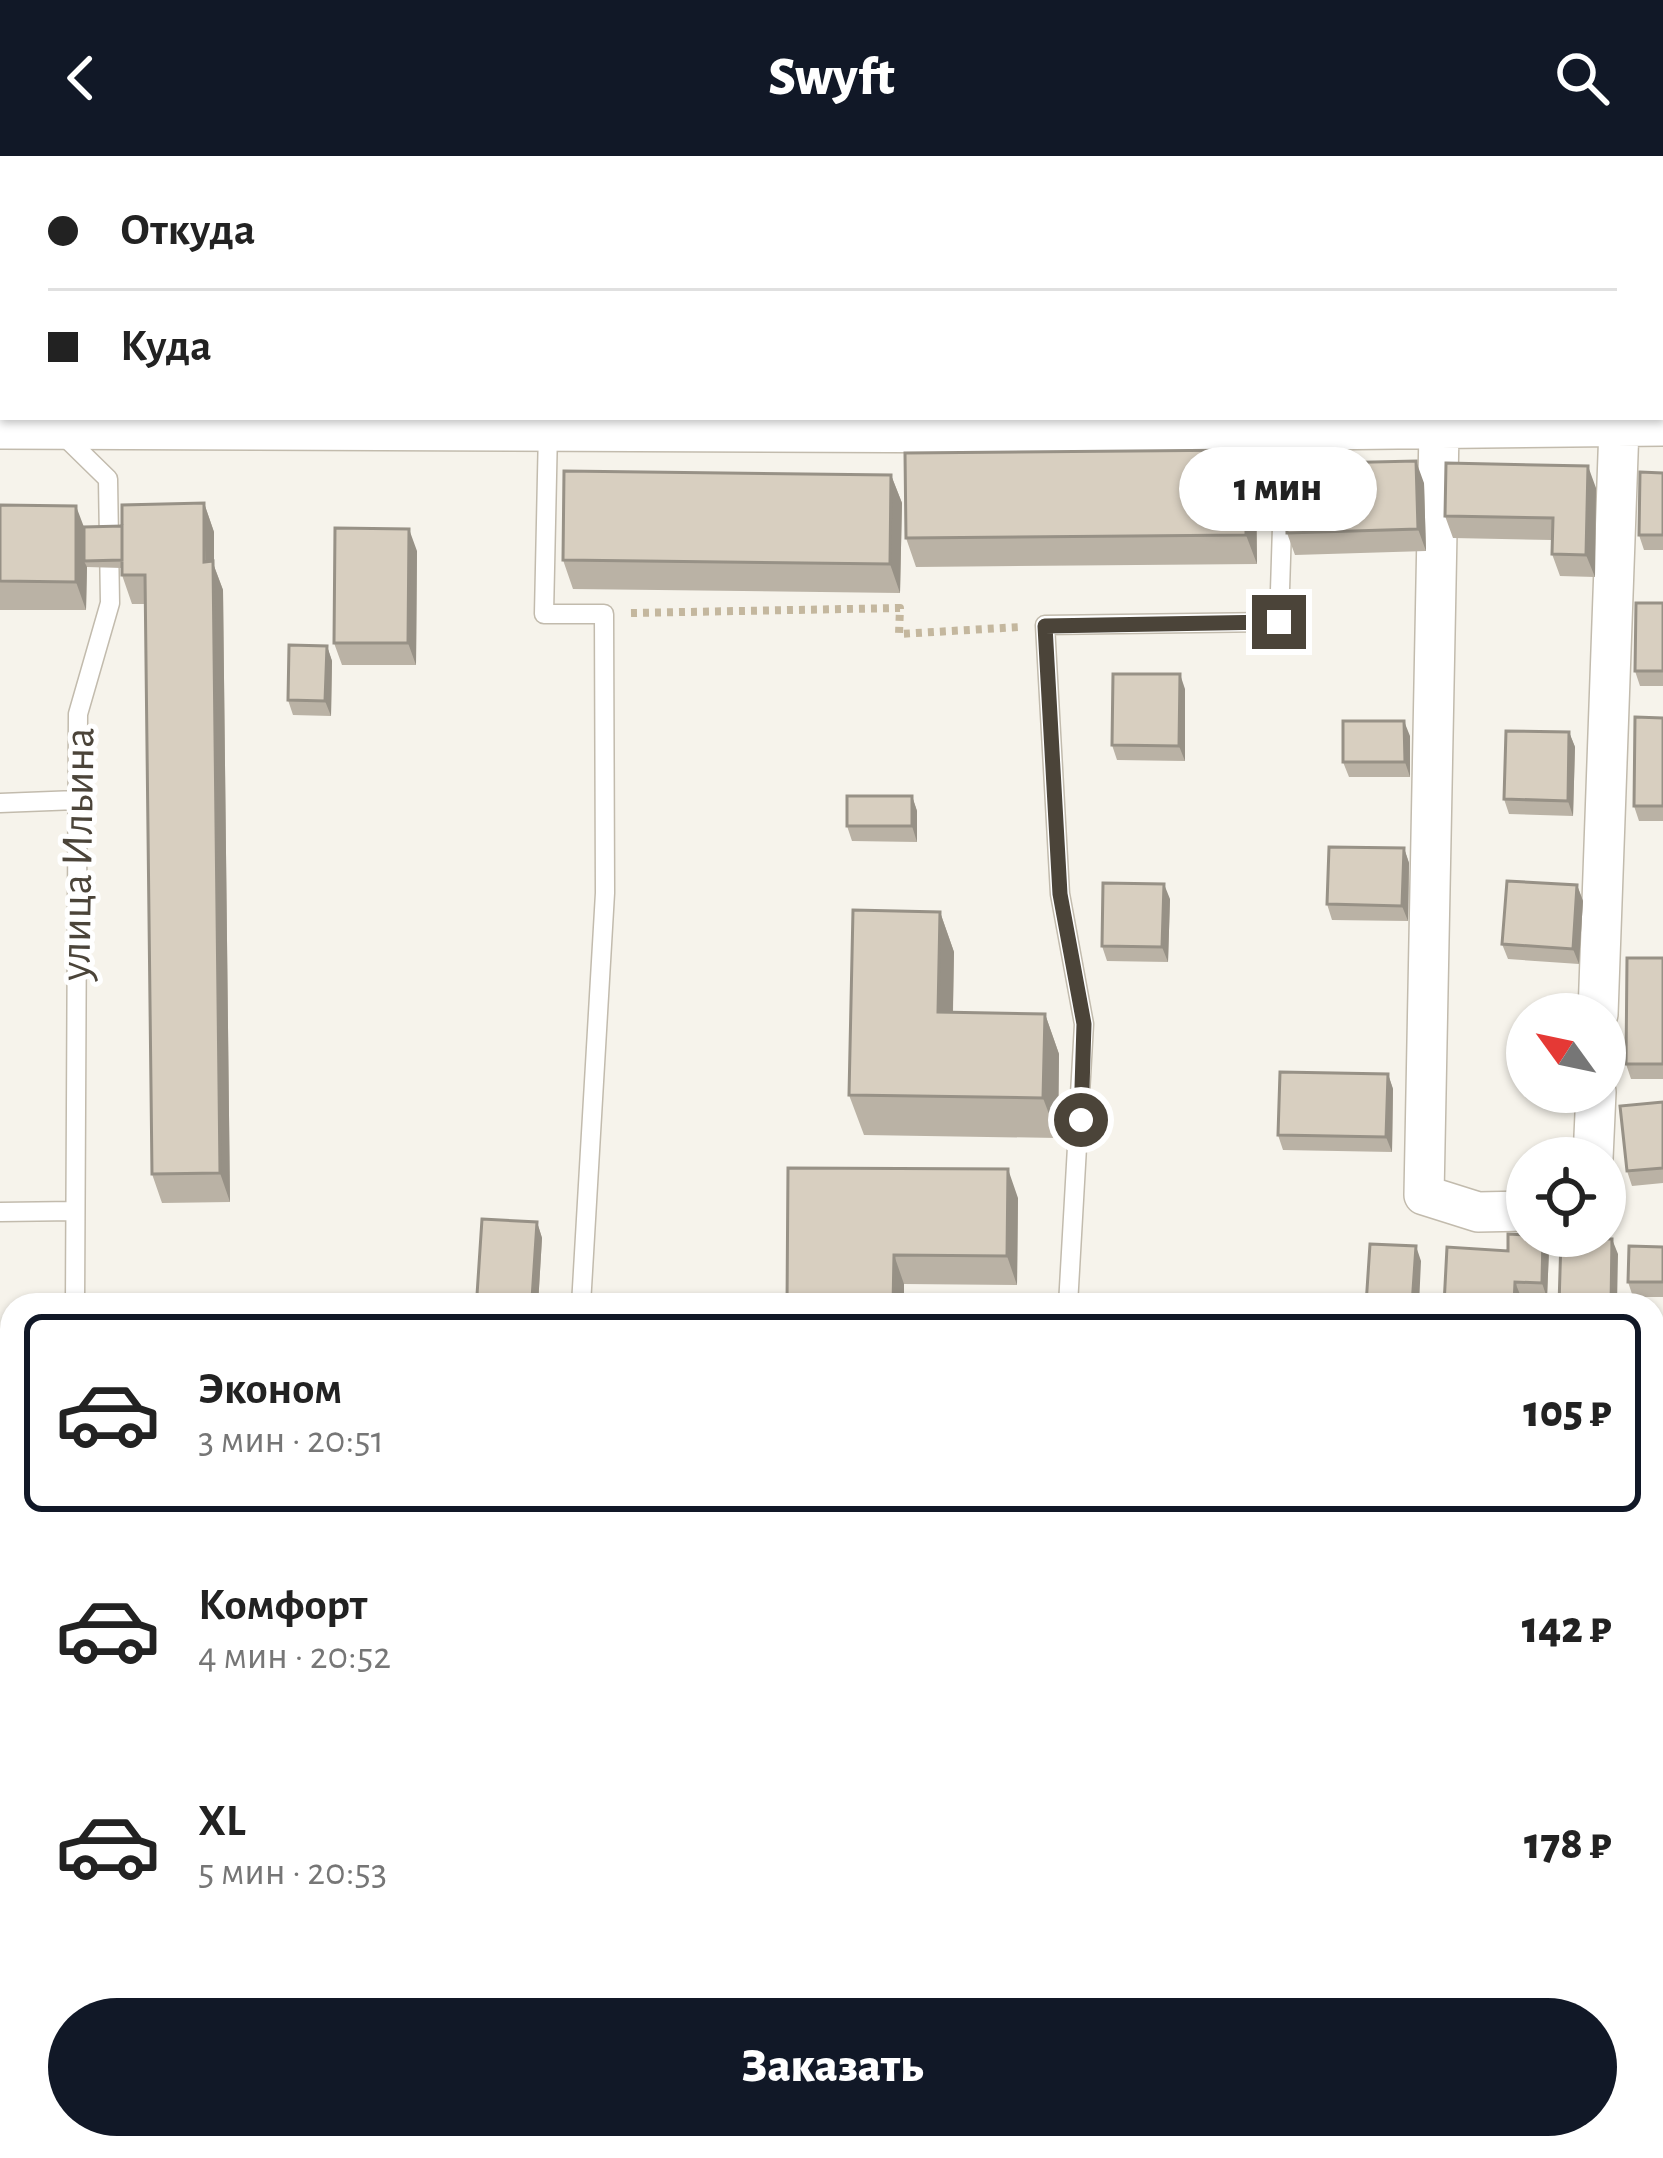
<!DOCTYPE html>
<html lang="ru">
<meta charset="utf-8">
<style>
body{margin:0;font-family:"Alegreya Sans",sans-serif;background:#f6f6f6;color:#222;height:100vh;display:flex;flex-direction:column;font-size:45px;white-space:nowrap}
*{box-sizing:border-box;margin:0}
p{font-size:39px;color:#767676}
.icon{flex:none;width:66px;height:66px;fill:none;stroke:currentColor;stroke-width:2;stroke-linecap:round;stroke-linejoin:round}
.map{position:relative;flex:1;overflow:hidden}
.drawer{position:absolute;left:0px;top:1137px;width:1665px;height:867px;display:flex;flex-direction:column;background:#fff;border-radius:36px 36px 0 0;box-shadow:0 3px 9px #0004}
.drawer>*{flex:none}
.hud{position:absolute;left:0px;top:0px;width:1665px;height:264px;box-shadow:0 3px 9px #0004;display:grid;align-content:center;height:264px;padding:0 48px;background:#fff}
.needle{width:78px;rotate:303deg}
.controls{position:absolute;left:1506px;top:837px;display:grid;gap:24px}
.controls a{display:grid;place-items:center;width:120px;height:120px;border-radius:50%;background:#fff;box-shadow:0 3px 9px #0004;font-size:60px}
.end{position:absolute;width:54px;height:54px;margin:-27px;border:15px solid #4b4439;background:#fff;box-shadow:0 0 0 6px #fff}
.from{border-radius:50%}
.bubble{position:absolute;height:84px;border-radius:42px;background:#fff;box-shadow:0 3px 9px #0004;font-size:39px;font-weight:800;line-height:84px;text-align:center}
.hud b{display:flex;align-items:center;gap:42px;height:114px;font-size:45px}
.hud b+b{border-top:3px solid #e0e0e0}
.hud i{width:30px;height:30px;background:#222}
ul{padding:21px 0 0;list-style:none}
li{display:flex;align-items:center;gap:36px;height:198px;margin:0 24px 18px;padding:0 24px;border:6px solid transparent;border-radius:18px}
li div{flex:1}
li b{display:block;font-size:45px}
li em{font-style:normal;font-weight:800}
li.current{border-color:#111827}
li>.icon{width:108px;height:108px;stroke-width:1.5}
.button{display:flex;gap:24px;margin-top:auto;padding:24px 48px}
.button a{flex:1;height:138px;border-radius:72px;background:#111827;color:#fff;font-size:48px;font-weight:800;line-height:138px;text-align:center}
header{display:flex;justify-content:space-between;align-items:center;height:156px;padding:0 48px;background:#111827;color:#fff;font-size:54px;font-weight:800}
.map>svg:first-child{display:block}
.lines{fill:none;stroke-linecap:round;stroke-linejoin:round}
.service-casing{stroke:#c2bbad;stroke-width:21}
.minor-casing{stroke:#c2bbad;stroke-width:42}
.path{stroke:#c4b79e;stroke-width:8;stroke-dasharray:6 6;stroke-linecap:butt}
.service{stroke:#fff;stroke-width:18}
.minor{stroke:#fff;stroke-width:39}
.wall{fill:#bab2a5}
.shaded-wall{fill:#979186}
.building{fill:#d8cfc0;stroke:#979186;stroke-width:3}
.route{stroke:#4b4439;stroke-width:15}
.labels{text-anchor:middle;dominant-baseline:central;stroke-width:10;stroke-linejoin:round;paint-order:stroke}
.street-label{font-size:45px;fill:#4b4439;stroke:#fff}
</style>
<header><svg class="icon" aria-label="back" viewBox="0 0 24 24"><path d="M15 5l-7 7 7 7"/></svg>Swyft<svg class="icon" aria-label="search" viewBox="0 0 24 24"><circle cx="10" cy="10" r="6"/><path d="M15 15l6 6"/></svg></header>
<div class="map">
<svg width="1663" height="2002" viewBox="0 0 1663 2002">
<rect width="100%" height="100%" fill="#f6f3eb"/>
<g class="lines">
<defs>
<path id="service" d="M548,274L544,458H604L605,737L581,1149
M60,276L108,323L110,447L78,558L75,1149
M0,647L77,644
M0,1056L75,1055
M1068,1149L1084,868L1060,738L1045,469L1279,466L1285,276
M0,1667L12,1668
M324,1992V2002
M744,2002V1992"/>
<path id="minor" d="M24,0L25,3
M1042,0V3
M0,273L1048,277L1663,270
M1439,274L1424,1039L1478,1056L1527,1055
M1598,858L1619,271
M1593,1002L1596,936
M0,1470H12
M1653,1551H1663
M69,1992V2002
M1020,1992V2002"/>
</defs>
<use href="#service" class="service-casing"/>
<use href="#minor" class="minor-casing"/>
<path class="path" d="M631,457L900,452L899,478L1020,471"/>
<use href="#service" class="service"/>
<use href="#minor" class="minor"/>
</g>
<path class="wall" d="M1246,294L1256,322L1257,408L916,411L906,382Z
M1663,317V394H1644L1639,379Z
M891,319L902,347L900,437L573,433L563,404Z
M1424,327L1426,395L1295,399L1287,377Z
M1596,332L1595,421L1560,420L1552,398V384L1453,382L1445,360Z
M204,347L214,376V410L223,434L230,1046L162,1047L152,1018L146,448H132L122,419V412L87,411L86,454H0V349L84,371L122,370Z
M417,395L416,509H342L334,487Z
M1663,447V530H1640L1635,515Z
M327,490L332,505L331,560L293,559L288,544Z
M1185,533V605L1117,604L1112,589Z
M1663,562V665H1639L1634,650Z
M1569,576L1575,591L1573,660L1509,658L1504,643Z
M1410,580V621H1349L1343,606Z
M912,640L917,655V686L852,685L847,670Z
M1404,692L1409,707L1408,765L1332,764L1327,748Z
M1577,729L1583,745L1579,808L1508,803L1502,788Z
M1170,743L1168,806L1107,805L1102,790Z
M940,756L954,796L953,857L1045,858L1059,898L1058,982L864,979L849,939Z
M1663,802V923H1631L1626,908Z
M1388,918L1393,933L1392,996L1283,994L1278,979Z
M1663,946V1027L1632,1030L1627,1015Z
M1018,1042L1017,1129L904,1128V1149H787Z
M537,1066L542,1082L538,1149H481L477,1139Z
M1544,1080L1549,1094L1547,1142L1521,1141L1520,1149H1444L1508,1095Z
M1663,1091V1141H1633L1628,1126Z
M0,1520H12V1621H0Z"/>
<path class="shaded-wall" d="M1246,294L1256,322L1257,408L1246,379Z
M1416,305L1424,327L1426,395L1418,373Z
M1588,310L1596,332L1595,421L1586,399Z
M891,319L902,347L900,437L890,408Z
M204,347L214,376V410L223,434L230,1046L220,1017Z
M76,350L87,379L84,405L87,411L86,454L76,426Z
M409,373L417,395L416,509L408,487Z
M327,490L332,505L331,560L325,545Z
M1180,518L1185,533V605L1179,590Z
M1404,565L1410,580V621L1405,606Z
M1569,576L1575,591L1573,660L1568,645Z
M912,640L917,655V686L912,670Z
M1404,692L1409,707L1408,765L1402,750Z
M1164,728L1170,743L1168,806L1162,791Z
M1577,729L1583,745L1579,808L1573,793Z
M940,756L954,796L952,896L938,856Z
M1045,858L1059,898L1058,982L1043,942Z
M1388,918L1393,933L1392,996L1386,981Z
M1008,1013L1018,1042L1017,1129L1007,1100Z
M537,1066L542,1082L538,1149H535L532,1143Z
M1543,1080L1549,1094L1547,1142L1542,1127Z
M1612,1083L1618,1098L1617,1149H1611Z
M1416,1090L1421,1105L1419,1149H1412Z
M894,1099L904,1128V1149H893Z
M1515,1126L1521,1141L1520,1149H1514Z
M1653,1610L1655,1615L1654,1663L1653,1660Z
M452,1992H464L463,2002H452Z
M836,1992H847V2002H835Z"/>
<path class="building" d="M434,0H500V3H434Z
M906,0H974V3H906Z
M1662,115H1663V197H1662Z
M1246,294V379L906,382L905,297Z
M1416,305L1418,373L1287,377L1285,308Z
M1446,307L1588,310L1586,399L1552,398L1553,362L1445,360Z
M564,315L891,319L890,408L563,404Z
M1640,316L1663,317V379H1639Z
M204,347V406L213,405L220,1017L152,1018L145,419H122V349Z
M0,349L76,350V426L0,425Z
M122,370V404L84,405V371Z
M335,372L409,373L408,487H334Z
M1636,447H1663V515H1635Z
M289,489L327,490L325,545L288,544Z
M1113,518H1180L1179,590L1112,589Z
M1635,561L1663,562V650H1634Z
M1343,565H1404L1405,606H1343Z
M1506,575L1569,576L1568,645L1504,643Z
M847,640H912V670H847Z
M1329,691L1404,692L1402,750L1327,748Z
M1507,725L1577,729L1573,793L1502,788Z
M1103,727L1164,728L1162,791L1102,790Z
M853,754L940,756L938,856L1045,858L1043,942L849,939Z
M1627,802H1663V908H1626Z
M1280,916L1388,918L1386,981L1278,979Z
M1663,946V1012L1627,1015L1620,950Z
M788,1012L1008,1013L1007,1100L894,1099L893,1149H787Z
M482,1063L537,1066L532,1143L477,1139Z
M1508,1078L1543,1080L1542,1127L1515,1126L1514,1149H1444L1447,1091L1508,1095Z
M1561,1082L1612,1083L1611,1149H1559Z
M1370,1088L1416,1090L1412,1149H1366Z
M1629,1090L1663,1091V1126H1628Z
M1662,1412H1663V1472H1662Z
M0,1520H12V1593H0Z
M378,1992H452V2002H378Z
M765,1992H836L835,2002H765Z"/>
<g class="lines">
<path class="route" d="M1081,964L1084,868L1060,738L1045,470L1279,466"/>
</g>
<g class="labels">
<g class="street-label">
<text transform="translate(78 698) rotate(-89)">улица Ильина</text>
</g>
</g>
</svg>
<div class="controls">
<a><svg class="needle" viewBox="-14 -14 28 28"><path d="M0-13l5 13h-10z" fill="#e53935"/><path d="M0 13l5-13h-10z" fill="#767676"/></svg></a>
<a><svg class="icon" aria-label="locate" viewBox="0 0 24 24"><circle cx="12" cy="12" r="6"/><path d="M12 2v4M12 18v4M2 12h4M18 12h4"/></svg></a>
</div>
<i class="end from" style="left:1081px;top:964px"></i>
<i class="end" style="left:1279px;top:466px"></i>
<div class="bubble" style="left:1179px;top:291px;width:198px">1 мин</div>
<div class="hud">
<b><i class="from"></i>Откуда</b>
<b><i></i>Куда</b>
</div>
<section class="drawer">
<ul>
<li class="current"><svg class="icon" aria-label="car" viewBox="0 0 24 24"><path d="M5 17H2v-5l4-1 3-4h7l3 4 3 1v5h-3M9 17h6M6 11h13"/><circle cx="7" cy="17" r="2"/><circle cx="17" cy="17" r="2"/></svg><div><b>Эконом</b><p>3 мин · 20:51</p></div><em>105 ₽</em></li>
<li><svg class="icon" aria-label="car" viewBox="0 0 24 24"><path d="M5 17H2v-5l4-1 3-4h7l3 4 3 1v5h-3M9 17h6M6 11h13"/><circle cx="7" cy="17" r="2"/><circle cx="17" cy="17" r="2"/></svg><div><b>Комфорт</b><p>4 мин · 20:52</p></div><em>142 ₽</em></li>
<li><svg class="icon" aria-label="car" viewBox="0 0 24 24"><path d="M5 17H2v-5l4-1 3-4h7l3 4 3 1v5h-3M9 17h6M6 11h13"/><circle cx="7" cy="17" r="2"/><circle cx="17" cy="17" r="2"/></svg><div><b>XL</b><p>5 мин · 20:53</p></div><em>178 ₽</em></li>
</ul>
<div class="button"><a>Заказать</a></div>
</section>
</div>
